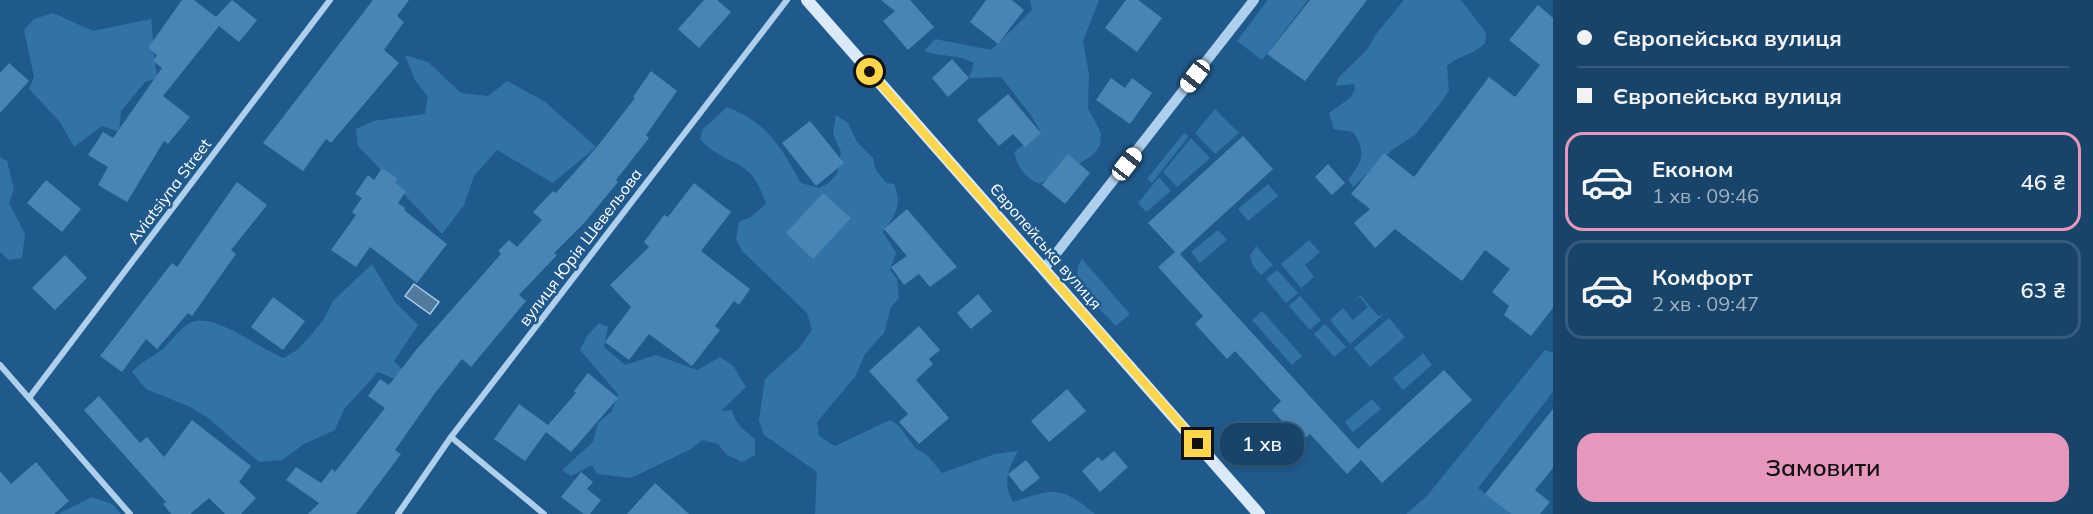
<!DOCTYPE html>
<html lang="uk">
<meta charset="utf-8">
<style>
body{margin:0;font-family:Mulish,sans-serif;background:#214b6f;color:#f1f3f6;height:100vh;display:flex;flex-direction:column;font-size:22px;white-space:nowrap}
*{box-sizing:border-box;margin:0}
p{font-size:20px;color:#9fb0c0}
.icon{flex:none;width:33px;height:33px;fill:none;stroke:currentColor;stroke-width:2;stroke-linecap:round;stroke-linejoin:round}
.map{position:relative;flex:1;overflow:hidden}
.details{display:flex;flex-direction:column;background:#184469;width:540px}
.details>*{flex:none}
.banner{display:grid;align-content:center;height:132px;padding:0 24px;background:#184469}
.end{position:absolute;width:27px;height:27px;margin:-14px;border:8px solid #ffd54a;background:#111;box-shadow:0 0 0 3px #111}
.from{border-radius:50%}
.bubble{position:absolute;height:42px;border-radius:18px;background:#184469;box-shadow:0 3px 9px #0003,0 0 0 2px #365c7d;font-size:20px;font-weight:600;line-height:42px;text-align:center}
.car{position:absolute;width:18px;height:36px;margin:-18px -9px;border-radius:8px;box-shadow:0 0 4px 2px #0007;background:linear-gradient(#fff 24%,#345 0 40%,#fff 0 76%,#345 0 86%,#fff 0)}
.banner b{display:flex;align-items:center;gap:21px;height:57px;font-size:22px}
.banner b+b{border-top:2px solid #365c7d}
.banner i{width:15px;height:15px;background:#f1f3f6}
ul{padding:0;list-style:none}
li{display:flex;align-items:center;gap:18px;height:99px;margin:0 12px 9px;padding:0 12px;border:3px solid #365c7d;border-radius:18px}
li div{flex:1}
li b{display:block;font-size:22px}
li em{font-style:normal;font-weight:600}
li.on{border-color:#e797bd}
li>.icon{width:54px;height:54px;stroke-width:1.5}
.button{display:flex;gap:12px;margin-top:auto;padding:12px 24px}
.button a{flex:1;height:69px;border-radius:18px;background:#e797bd;color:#111;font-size:24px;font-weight:600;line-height:69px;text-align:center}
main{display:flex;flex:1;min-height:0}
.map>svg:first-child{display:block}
.green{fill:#3173a7}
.water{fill:#527a9d;stroke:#a2cced;stroke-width:1.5}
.building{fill:#4984b3}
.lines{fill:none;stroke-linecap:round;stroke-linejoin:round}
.minor{stroke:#aed0ec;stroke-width:6}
.tertiary{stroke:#aed0ec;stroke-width:10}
.secondary{stroke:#daeaf9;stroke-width:12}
.route{stroke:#ffd54a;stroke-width:8}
.labels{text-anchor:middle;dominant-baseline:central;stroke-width:5;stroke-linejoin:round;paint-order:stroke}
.street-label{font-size:16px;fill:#fff;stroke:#205a8c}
</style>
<main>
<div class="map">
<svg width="1553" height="514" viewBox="0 0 1553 514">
<rect width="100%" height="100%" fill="#205a8c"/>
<path class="green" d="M1030,0H1099L1083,41L1089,74L1088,108L1101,133L1100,145L1094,154L1079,164L1039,184C1025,177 1018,168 1014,152L1041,133L1033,118L1001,77L969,78L974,63C955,53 943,58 924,51L935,39L991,50L1032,10Z
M1268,0H1308L1262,60L1237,41Z
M1404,0H1461L1486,33L1485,43C1474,55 1459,55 1447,66L1449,90L1443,100L1415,135L1392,150L1353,187L1348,179C1362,163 1367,152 1353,132L1334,129L1329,113L1350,98L1355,89L1354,84L1335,86L1339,77L1367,50L1376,34Z
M53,13L93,31L151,19C154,39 152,58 158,78L145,82L121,111L119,132L102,126L74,147L60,122L29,89L34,77L24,30L34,19Z
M405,55L428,62L461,93L488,96L507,81L544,101L596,147L553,183L497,150L474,176L464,205L442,234L358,146L356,129L373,121L425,114L428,97L415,80Z
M727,107C769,124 780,146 801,183L819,188L827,184L837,174L841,152L833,134L836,115L848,123L857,142L873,158L875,168L886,183L894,184C903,205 895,215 883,232L896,253L890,270L897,279L899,298L891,307L884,333L865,354L855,377L817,422L819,436L835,446L890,420L898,425L916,449L927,455L942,473L995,454L1018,451C1008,470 1002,481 1013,502C1054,488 1061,486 1095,514H815L817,472L764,435L759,420L765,379L800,347L812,330L807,313L742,251L736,239L739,222L751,217L766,204C750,153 730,171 700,139L703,129Z
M1215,109L1239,133L1215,154L1195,133Z
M1184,133L1189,136L1152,183L1147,179Z
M1191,138L1210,158L1177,187L1163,172Z
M0,157L7,161L14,189L9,203L25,234L22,258L9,260L0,252Z
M1159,177L1171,191L1146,212L1138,203Z
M1268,184L1278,196L1248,221L1238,209Z
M1218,230L1227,240L1200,263L1191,252Z
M1309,240L1320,252L1305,265L1314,277L1301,288L1281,264Z
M1256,246L1273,265L1261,275L1253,266L1250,256Z
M1082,259L1130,314L1116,326C1101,309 1065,282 1082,259Z
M372,264L395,302L418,325L394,361L413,381L402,382L378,372L344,409L335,430L304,444L282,460L259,462L207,417L188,406L146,389L132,372C142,360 154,357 165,347C172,340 179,330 188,324C211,308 260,350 284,358L297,350L310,336L324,319L333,301Z
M1277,270L1298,293L1286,303L1266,279Z
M1360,295L1378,316L1384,314L1350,344L1330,320L1343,308L1353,320L1368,307L1360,297L1353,302Z
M1300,296L1321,320L1310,330L1289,306Z
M1262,311L1302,356L1292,365L1252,320Z
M1389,318L1405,337L1370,367L1354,348Z
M599,323L608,327L604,347L625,365L656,355L697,370L720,357L733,366L746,387L721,411L732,410C735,424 744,430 755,439V455L742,462L727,455L718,444L702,440L691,449L631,478L597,474L592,465L571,476L562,470L593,442L598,423L612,411L618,394L580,350L587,336Z
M1325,324L1346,347L1334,357L1314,334Z
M1545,350L1553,353V392L1478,488L1511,514H1406L1427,496Z
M1423,353L1432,365L1403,390L1393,378Z
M1372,399L1381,409L1353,432L1345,422Z
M92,497L112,504L121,514H58Z"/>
<path class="water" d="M414,284L439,302L430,314L405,296Z"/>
<path class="building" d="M182,0H194L216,17L232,0L257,20L239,42L219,26L163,96L190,117L168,144L164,141L127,202L98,185L108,167L88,155L103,132L113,138L162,68L153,61L157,55L148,48Z
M373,0H409L397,16L404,22L384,50L399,63L331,143L326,139L303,171L263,143Z
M704,0H717L731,12L699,48L678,29Z
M881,0H910L934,27L908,50L883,21L895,11Z
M986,0H1012L1024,10L998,44L970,22Z
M1126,0H1138L1162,18L1137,52L1105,28Z
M1310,0H1367L1305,81L1267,54Z
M1538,5L1553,18V308L1531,336L1504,315L1509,306L1492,292L1510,269L1485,250L1462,281L1395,229L1375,248L1354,223L1370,209L1351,194L1384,153L1414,177L1489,77L1515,97L1540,65L1509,40Z
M952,59L969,78L948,97L932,78Z
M9,63L29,81L0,113V73Z
M651,71L677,91L646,135L649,138L616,180L618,182L585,222L554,253L557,255L519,295L526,301L471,367L462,359L435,393L395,450L401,454L356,514H308L319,503L286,480L296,467L321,483L332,469L335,472L385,408L368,396L380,379L389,385L416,350L501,254L498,251L509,240L517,247L542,220L533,212L553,191L556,193L596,148L635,98L633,97Z
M1111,78L1125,88L1132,78L1152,93L1130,124L1096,100Z
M1008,94L1041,133L1025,147L1013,134L999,146L977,120Z
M810,121L844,163L816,186L782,143Z
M1243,136L1273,169L1180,254L1358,449L1444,370L1472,400L1382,483L1361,460L1347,474L1310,434L1301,442L1272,410L1281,401L1235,351L1227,359L1195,324L1203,316L1158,267L1175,252L1148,223Z
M1068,154L1090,173L1065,204L1042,185Z
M1328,164L1345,183L1332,195L1315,177Z
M382,168L398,179L395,183L406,191L398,203L405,208L404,210L447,244L417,283L370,247L356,267L331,250L356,215L352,212L362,198L355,194L368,175L374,180Z
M46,180L81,209L62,232L27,203Z
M237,182L267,205L231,250L236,254L192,316L188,313L157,349L146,339L122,372L100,356L172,263L177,267Z
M694,183L731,212L701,251L750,289L739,305L734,301L715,326L720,330L692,366L649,334L629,360L605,342L631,307L610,285L649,247L644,242L664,215L668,217Z
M823,193L851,218L813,259L786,233Z
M907,209L957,267L930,287L919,274L904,285L891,267L907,256L884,229Z
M65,255L87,278L55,310L32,288Z
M978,294L992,311L971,329L957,313Z
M273,297L305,321L283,350L251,327Z
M919,326L940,350L929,359L933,364L916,380L949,418L919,444L899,422L908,414L869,371Z
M588,373L618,398L571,452L546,432L525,461L494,439L519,404L548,425L576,393L574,391Z
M1067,389L1086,411L1049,442L1031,421Z
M99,396L140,443L147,437L164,457L192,420L251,466L239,482L256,498L241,514H225L209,498L190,514H171L163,504L166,502L84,410Z
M1553,409V468L1535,490L1550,502L1540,514H1511L1485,494Z
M1114,451L1128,467L1100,492L1082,471L1098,457L1102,461Z
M1026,460L1040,478L1022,492L1008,474Z
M36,462L69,501L54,514H0V471L11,484Z
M581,472L593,482L587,489L601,500L590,514H584L561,497Z
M655,483L689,514H627Z"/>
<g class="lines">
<path class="minor" d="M0,365L130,514
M29,398L330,0
M451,437L544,514
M398,514L451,437L787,0"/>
<path class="tertiary" d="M1044,269L1254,0"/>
<path class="secondary" d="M807,0L1259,514"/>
</g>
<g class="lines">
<path class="route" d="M870,72L1198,444"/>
</g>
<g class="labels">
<g class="street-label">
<text transform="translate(169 191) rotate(-53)">Aviatsiyna Street</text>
<text transform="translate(1046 246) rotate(49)">Європейська вулиця</text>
<text transform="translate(580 247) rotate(-53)">вулиця Юрія Шевельова</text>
</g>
</g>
</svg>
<i class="end from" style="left:870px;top:72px"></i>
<i class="end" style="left:1198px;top:444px"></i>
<div class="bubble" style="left:1220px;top:423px;width:84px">1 хв</div>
<i class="car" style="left:1195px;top:76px;rotate:218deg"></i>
<i class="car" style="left:1127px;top:164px;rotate:38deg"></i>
</div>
<section class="details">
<div class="banner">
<b><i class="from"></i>Європейська вулиця</b>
<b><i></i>Європейська вулиця</b>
</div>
<ul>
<li class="on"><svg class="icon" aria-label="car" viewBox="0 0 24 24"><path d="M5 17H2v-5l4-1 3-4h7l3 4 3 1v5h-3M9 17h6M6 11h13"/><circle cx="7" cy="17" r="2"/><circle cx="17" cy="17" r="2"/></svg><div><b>Економ</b><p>1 хв · 09:46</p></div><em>46 ₴</em></li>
<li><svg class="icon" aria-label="car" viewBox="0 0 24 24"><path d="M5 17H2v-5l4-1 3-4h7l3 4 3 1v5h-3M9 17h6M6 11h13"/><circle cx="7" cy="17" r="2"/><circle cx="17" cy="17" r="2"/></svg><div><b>Комфорт</b><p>2 хв · 09:47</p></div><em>63 ₴</em></li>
</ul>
<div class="button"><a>Замовити</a></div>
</section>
</main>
